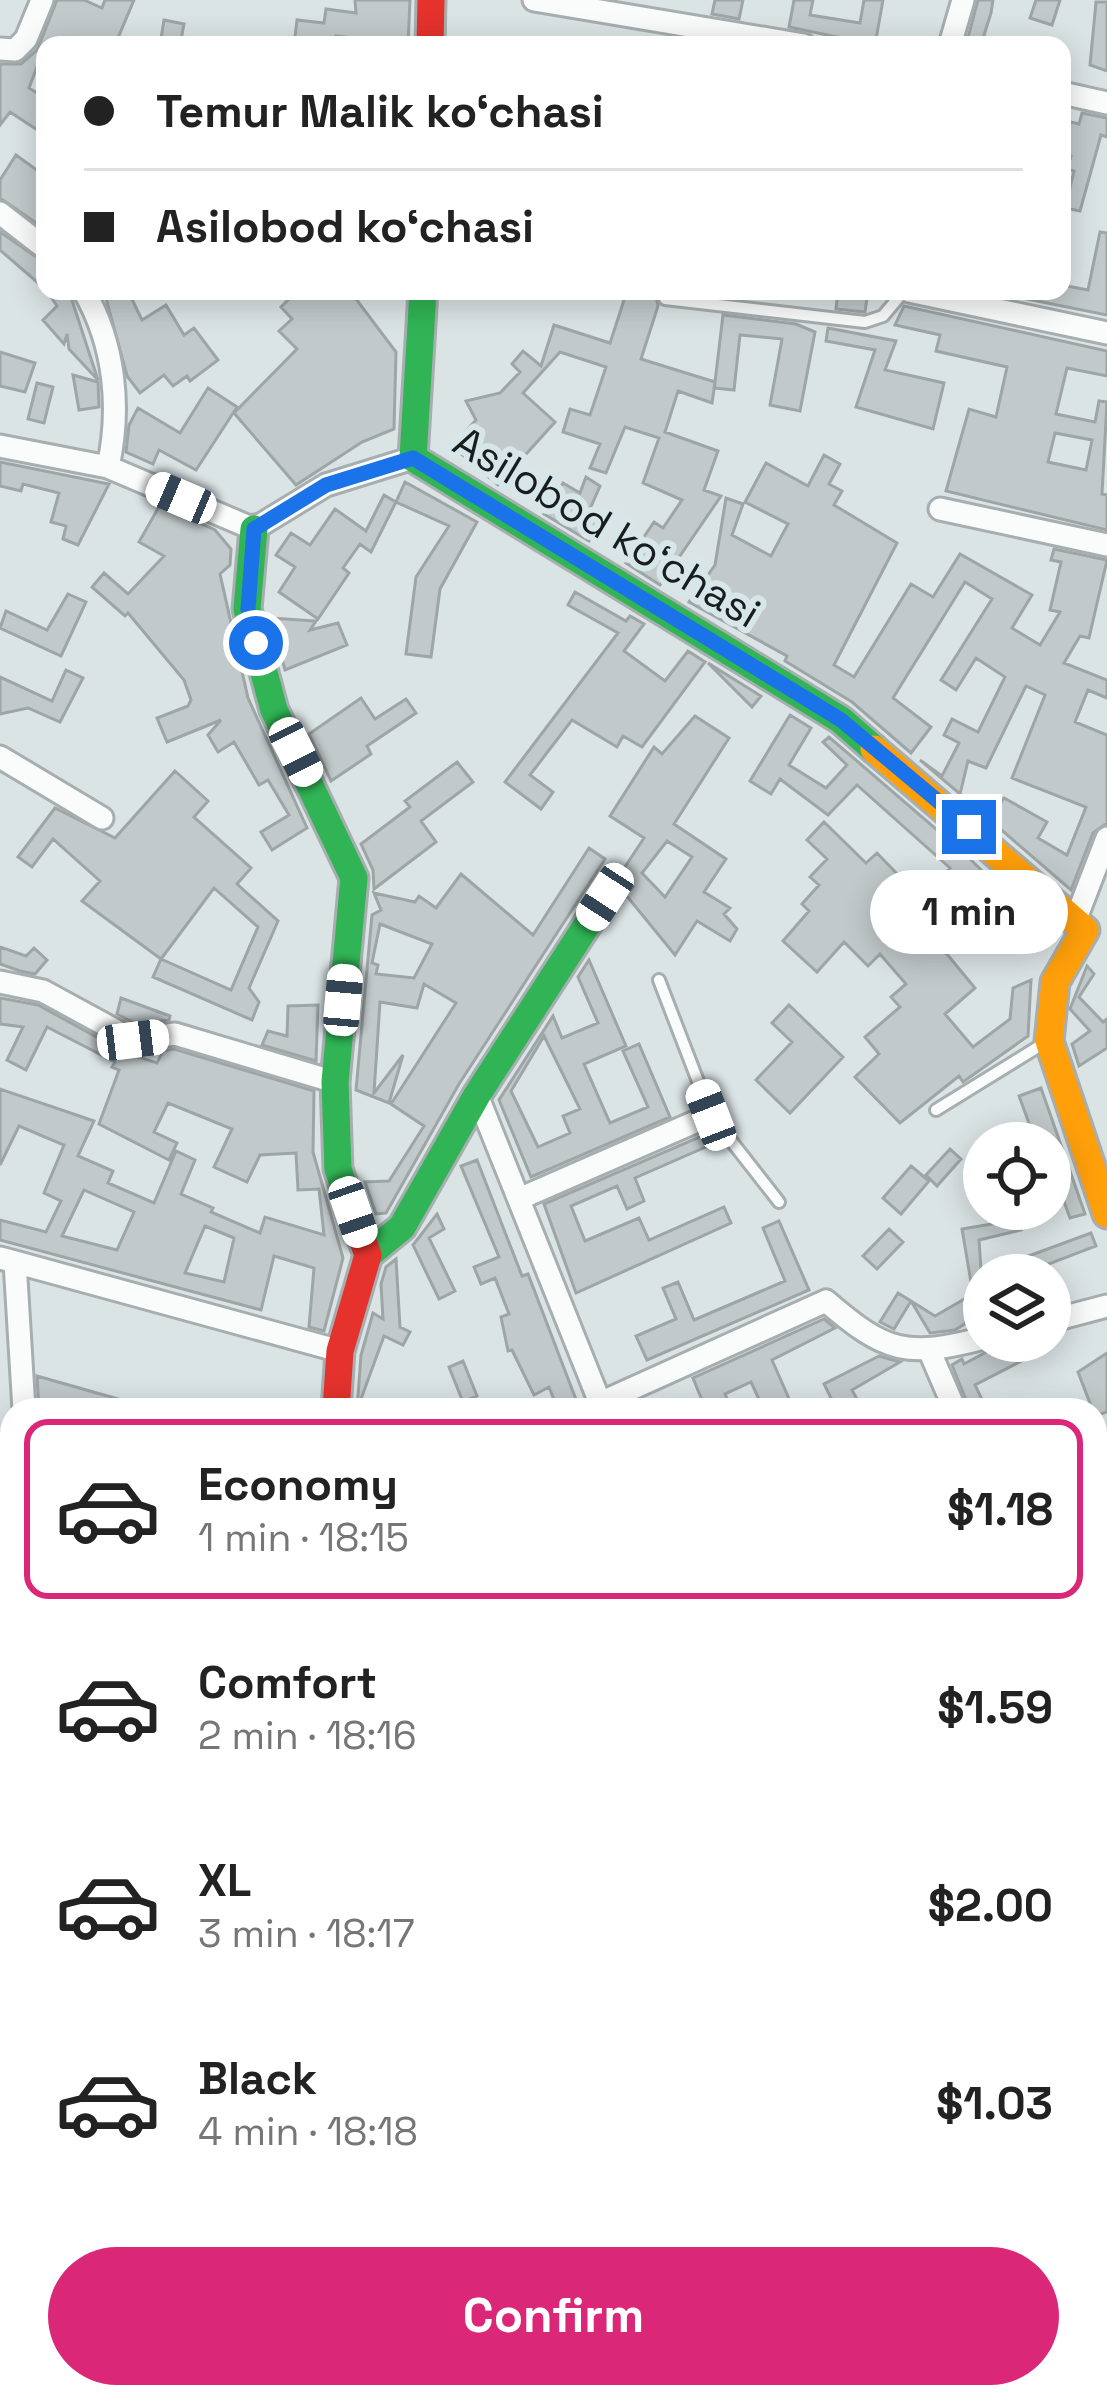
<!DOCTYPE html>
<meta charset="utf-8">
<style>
body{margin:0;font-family:"Space Grotesk",sans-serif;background:#f2f2f2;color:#222;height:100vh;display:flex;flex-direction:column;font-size:45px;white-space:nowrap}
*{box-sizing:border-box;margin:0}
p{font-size:39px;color:#767676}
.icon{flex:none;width:66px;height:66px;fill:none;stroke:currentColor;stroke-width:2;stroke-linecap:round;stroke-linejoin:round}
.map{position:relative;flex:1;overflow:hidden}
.panel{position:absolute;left:0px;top:1398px;width:1107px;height:1011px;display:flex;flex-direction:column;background:#fff;border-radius:36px 36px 0 0;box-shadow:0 6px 30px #0003}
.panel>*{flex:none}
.banner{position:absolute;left:36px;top:36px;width:1035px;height:264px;border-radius:24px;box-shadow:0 6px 30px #0003;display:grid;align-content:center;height:264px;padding:0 48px;background:#fff}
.buttons{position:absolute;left:963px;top:1122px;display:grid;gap:24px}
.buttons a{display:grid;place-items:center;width:108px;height:108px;border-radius:50%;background:#fff;box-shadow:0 6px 30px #0003;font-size:60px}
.end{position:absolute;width:54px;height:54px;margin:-27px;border:15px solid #1a73e8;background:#fff;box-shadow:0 0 0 6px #fff}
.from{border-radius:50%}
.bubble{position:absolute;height:84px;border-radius:42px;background:#fff;box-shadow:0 6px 30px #0003;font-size:39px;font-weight:700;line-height:84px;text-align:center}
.car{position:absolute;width:36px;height:72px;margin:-36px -18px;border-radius:15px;box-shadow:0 0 9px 3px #0007;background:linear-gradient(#fff 24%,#345 0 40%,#fff 0 76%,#345 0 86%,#fff 0)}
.banner b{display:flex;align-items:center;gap:42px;height:114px;font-size:45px}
.banner b+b{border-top:3px solid #e0e0e0}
.banner i{width:30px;height:30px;background:#222}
ul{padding:21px 0 0;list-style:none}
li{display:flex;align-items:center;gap:36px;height:180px;margin:0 24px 18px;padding:0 24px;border:6px solid transparent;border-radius:24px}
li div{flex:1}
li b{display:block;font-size:45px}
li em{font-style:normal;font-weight:700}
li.on{border-color:#db2777}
li>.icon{width:108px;height:108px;stroke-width:1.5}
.cta{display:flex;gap:24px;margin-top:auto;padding:24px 48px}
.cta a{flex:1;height:138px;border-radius:72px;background:#db2777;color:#fff;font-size:48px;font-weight:700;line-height:138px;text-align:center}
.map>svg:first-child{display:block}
.building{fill:#c2c9ca;stroke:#9ea5a6;stroke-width:3;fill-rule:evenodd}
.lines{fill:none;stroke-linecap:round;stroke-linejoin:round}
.lane-casing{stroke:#a7aeaf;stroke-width:16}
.street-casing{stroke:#a7aeaf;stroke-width:27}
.fast-casing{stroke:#a7aeaf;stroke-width:33}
.slow-casing{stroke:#a7aeaf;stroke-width:33}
.jam-casing{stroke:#a7aeaf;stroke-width:33}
.lane{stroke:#fafbfb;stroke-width:10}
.street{stroke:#fafbfb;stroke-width:21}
.fast{stroke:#30b455;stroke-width:27}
.slow{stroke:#ff9f0a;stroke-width:27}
.jam{stroke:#e5322d;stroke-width:27}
.route{stroke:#1a73e8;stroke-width:15}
.labels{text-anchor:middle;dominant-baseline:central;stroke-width:12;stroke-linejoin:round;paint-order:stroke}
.street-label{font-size:42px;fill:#181e1f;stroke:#d7e7e9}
</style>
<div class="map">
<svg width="1107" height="2407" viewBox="0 0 1107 2407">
<rect width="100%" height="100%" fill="#dbe4e5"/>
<path class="building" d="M57,0H84L102,8L105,0H134L115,45H45V61L40,59L29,88L45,98V135L10,112L0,125V64H21L37,50Z
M355,0H410L408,45L336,36L335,45H294L297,20L324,23L326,9L356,13Z
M715,0H743L739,19L712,14Z
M794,0H813L810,15L860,23L864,0H883L875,45L789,27Z
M978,0H993L991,13L981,45H966Z
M1036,0H1060L1052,25L1030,18Z
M1096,2H1107V71L1090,65Z
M164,20L184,24L180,45H160Z
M1082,113L1107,118V137L1101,135L1080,211L1065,208L1074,171L1067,169L1071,156L1062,154V120L1079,124Z
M16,155L45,176V229L0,198V180Z
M0,232L45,263V289L0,250Z
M1100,232L1107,233V315L1022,298V291H1062V285L1088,290Z
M47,291H69L98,380L69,349L67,334L64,344L43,320L57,306Z
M104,291H128L142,320L166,305L184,335L194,328L218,360L190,381L187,376L173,386L164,375L140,393L127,376Z
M297,291H350L396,352L394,429L362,442L296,485L234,413L297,349L279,331L292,319L281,307Z
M627,291L656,296L658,306L641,359L715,382L723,315L796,324L815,332L800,411L770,405L782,339L740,335L734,390L714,388L715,383L712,403L678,391L665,432L718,451L704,490L721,496L660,585L626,563L654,522L663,528L682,500L643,483L659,438L625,427L606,473L590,468L600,444L563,432L570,409L590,415L606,367L560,352L523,393L555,422L498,485L452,446L476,420L466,401L500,393L520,372L512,364L523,351L541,366L554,325L610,343Z
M838,291H868L865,312L836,309Z
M904,306L1107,351V376L1067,368L1056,414L1095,422L1099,401L1107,402L1102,494L1107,495V530L946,491L969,409L996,417L1007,367L936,351L940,335L895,325ZM1055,433L1092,440L1086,470L1048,462Z
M828,328L896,341L885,370L944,383L933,429L856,407L875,350L826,341Z
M0,352L35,363L25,392L0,386Z
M73,375L98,382L99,407L79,410Z
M37,383L53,387L44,423L28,419Z
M208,388L237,407L196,470L159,450L153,464L126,452L129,425L138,408L180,433Z
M824,455L840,464L829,484L842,491L834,505L897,543L834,665L854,677L911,584L933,597L960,554L1032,595L1012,628L1040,645L1060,612L1050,610L1061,562L1051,560L1054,549L1107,560L1089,638L1080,636L1064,663L1107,680V698L1088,690L1075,722L1107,735V823L1093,833L1071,890L990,820L1004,798L1047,822L1038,838L1067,855L1086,807L1012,778L1045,695L1026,686L986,768L968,761L960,794L920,760L942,776L959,743L944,735L952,719L978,732L1005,677L976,658L956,690L941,680L992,599L965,582L893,698L931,727L911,753L852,702L785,661L787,656L689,602L715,565L726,498L743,504L732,535L771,556L788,524L745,502L766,463L808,486Z
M0,462L109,484L78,545L63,539L66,526L51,522L59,493L23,484L21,491L0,486Z
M586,477L600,486L589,511L602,519L589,541L544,514L563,483L580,493Z
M405,482L477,522L440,589L431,657L406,654L416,577L449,526L396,502Z
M384,495L396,502L371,552L360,544L343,568L349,573L318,619L279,592L295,567L276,555L291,533L310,545L335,509L366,531Z
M160,505L215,530L231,549L230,565L220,574L248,698L307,828L272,850L261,832L289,815L268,780L259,785L234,742L218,752L208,735L221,720L167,742L157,718L188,706L191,700L184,680L128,613L125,616L92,587L104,573L128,594L164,556L139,542Z
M575,592L626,621L630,616L644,624L624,651L665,681L688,651L705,662L642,747L623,736L617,747L572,720L530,775L553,792L541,809L505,782L618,633L568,605Z
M68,594L86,602L61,656L0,628L6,611L47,630Z
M271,618L316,621L310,630L338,623L347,645L285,670Z
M708,663L761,696L752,707Z
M66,670L83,678L60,722L28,708L0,714V677L52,701Z
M361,698L375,719L406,699L416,713L367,746L371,754L331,781L309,734Z
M790,715L811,728L789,765L826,788L847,765L823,742L829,737L964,853L1048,936L1032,949L1001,910L993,919L944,874L950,868L857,785L828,815L780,779L771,794L750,781Z
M695,716L729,738L674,824L726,859L704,892L730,908L724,914L737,929L730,941L697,921L675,955L626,895L633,887L619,876L644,838L610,816L654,747L662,754ZM667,841L692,857L665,897L642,873Z
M457,762L473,782L421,821L436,842L374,889L373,870L361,844L410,807L405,801Z
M175,771L208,801L194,817L251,868L237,884L278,921L249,988L259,1002L252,1020L153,977L161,959L82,901L100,881L53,839L32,867L18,857L55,808L115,838ZM214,888L258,927L231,990L161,959Z
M824,822L866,863L877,853L903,880L874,909L915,952L930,940L941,947L975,988L945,1014L973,1047L1010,1019L1013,988L1031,980L1028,1036L963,1082L959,1076L900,1123L855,1077L879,1054L865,1037L900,1007L891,997L906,984L880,954L868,966L844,942L817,972L783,941L809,911L802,904L819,885L810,877L827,859L807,840Z
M589,848L605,859L459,1084L386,1213L376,1214L365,1182L389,1181L424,1126L391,1104L456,1003L424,984L417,1008L380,1002L374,1093L403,1055L389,1103L356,1090L372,915L381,910L374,893L415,902L419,896L436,908L461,874L533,935ZM380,924L432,944L414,978L376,974L378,965L372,963Z
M0,947L26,956L34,948L47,960L35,974L20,971L0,964Z
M589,960L626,1046L584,1064L610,1123L648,1107L623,1051L639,1044L670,1117L531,1177L499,1100L553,1016L562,1038L598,1023L578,977ZM544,1036L580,1109L563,1116L570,1133L538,1147L511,1091Z
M1087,966L1094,974L1079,997L1103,1022L1107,1019V1048L1079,1066L1072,1044L1090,1031L1070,1009Z
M0,998L38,1005L126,1053L157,1063L163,1051L174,1049L314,1091L313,1152L343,1258L324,1331L309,1327L314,1268L274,1256L261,1310L0,1240V1220L46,1232L61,1201L44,1193L64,1145L19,1126L0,1165V1089L94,1121L78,1156L113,1171L108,1183L154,1203L176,1151L195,1160L181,1194L213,1208L211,1212L260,1233L265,1217L324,1235L319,1189L298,1190L296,1153L260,1155L247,1182L214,1167L232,1129L168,1103L154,1132L177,1143L169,1160L99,1124L119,1070L112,1067L115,1062L47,1027L26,1070L7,1060L23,1027L0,1024ZM84,1190L134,1212L117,1250L62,1236ZM205,1226L234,1238L224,1282L185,1273Z
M121,998L170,1016L169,1020L136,1024L117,1014Z
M318,1005L316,1061L262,1045L268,1031L287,1036L288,1006Z
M789,1005L843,1057L790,1113L756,1080L792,1042L772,1023Z
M1041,1088L1085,1214L1081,1215L1070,1218L1055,1177L1050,1179V1143H988L1030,1126L1019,1096Z
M704,1135L708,1146L635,1178L644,1201L627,1209L617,1186L571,1206L585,1241L639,1218L649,1240L724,1207L731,1223L576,1293L544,1204Z
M950,1149L961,1159L937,1186L926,1175Z
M477,1160L522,1276L528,1274L580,1410H558L549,1387L534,1395L512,1350L508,1351L501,1317L509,1314L495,1278L481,1284L474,1267L499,1257L461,1166Z
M911,1166L929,1181L901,1214L883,1198Z
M994,1209H1015L1021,1230L979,1240L984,1312L955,1330L930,1333L911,1301L935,1316L973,1294L962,1229L998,1223Z
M437,1214L444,1229L429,1238L455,1291L439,1299L413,1245Z
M779,1221L809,1290L647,1360L636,1336L676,1319L663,1288L678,1282L694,1320L785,1281L763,1228Z
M889,1229L903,1242L877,1269L863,1256Z
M1091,1233L1096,1246L1020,1275L1015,1261Z
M396,1259L400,1327L410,1332L403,1345L384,1336L357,1410L361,1355L373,1313L383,1319L381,1284L386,1267Z
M898,1293L911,1301L894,1329L880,1322Z
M824,1319L835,1328L772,1360L794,1410H764L751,1382L725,1394L732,1410H706L693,1378Z
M1007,1341H1026L1033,1355L975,1385L987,1410H970L952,1365L962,1359L964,1364Z
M1107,1353V1412L1095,1416L1078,1372Z
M879,1356L900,1362L852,1390L863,1410H837L824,1384Z
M463,1361L477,1396L463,1402L449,1367Z
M37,1376L139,1405V1410H39Z"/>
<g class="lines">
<defs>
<path id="lane" d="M665,299L865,322L883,316L904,291
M659,980L711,1115L779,1202
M936,1110L1046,1042"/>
<path id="street" d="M534,0L804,45
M950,45L963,0
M0,49L15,50L26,39L42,0
M1062,93L1107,103
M0,213L45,248
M84,291C115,345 121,408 108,467
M909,291L1107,333
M0,446L108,467L254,529L326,485L413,458
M940,509L1107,545
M0,757L102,818
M1075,921L1107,838
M0,982L43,991L133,1040L175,1034L335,1082
M477,1095L603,1410
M521,1198L711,1115
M0,1258L15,1262L24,1410
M15,1262L340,1351
M1050,1321L1107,1306
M930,1352L955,1410
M600,1403L826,1301C886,1353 907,1358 984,1338
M1095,1599L1107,1585
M1095,1739L1107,1767
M0,2150L12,2181
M0,2350L12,2347
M1095,2372L1107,2358
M88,2397L91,2407
M507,2397L509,2407
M750,2397L754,2407
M840,2407L847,2397
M1068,2407L1075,2397"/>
<path id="fast" d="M423,291L413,458L841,720L874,749
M254,529L247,609L274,710L354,878L335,1082L338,1169L351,1207
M368,1255L402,1227L477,1095L605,897"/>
<path id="slow" d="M874,749L1085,930L1055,982L1049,1041L1107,1214"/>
<path id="jam" d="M430,45L431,0
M336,1410L340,1351L368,1255L351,1207"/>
</defs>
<use href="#lane" class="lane-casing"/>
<use href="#street" class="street-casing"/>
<use href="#fast" class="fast-casing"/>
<use href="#slow" class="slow-casing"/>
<use href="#jam" class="jam-casing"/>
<use href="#lane" class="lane"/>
<use href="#street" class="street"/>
<use href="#fast" class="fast"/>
<use href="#slow" class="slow"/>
<use href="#jam" class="jam"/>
</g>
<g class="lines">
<path class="route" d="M256,643L248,609L254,529L326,485L413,458L841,720L969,827"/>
</g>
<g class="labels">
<g class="street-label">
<text transform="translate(607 527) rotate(31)">Asilobod koʻchasi</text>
</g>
</g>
</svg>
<div class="buttons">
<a><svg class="icon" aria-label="locate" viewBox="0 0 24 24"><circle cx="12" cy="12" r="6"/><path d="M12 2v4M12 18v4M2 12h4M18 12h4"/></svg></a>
<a><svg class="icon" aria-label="layers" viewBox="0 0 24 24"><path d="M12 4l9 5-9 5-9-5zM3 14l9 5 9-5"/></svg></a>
</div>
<i class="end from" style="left:256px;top:643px"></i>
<i class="end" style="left:969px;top:827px"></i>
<div class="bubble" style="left:870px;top:870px;width:198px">1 min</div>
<i class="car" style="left:181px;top:498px;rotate:293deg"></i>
<i class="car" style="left:296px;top:752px;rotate:153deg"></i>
<i class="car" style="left:605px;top:897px;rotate:213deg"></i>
<i class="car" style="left:343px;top:1000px;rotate:5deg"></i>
<i class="car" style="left:133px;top:1040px;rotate:83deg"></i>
<i class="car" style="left:711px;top:1115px;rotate:339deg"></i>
<i class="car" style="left:353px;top:1212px;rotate:161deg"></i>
<div class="banner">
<b><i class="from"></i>Temur Malik koʻchasi</b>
<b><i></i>Asilobod koʻchasi</b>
</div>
<section class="panel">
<ul>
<li class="on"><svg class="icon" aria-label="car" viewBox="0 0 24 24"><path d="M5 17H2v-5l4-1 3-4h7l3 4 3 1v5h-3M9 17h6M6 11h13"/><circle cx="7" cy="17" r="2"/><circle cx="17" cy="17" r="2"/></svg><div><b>Economy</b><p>1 min · 18:15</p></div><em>$1.18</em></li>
<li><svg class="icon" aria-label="car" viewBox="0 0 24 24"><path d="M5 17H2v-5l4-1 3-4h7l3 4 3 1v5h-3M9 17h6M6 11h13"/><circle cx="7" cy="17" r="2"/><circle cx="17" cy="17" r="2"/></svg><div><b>Comfort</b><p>2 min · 18:16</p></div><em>$1.59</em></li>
<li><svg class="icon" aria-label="car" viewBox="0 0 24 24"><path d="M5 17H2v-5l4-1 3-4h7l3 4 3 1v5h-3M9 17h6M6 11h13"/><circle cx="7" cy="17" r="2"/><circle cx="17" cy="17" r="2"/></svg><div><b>XL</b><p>3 min · 18:17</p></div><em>$2.00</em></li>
<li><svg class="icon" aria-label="car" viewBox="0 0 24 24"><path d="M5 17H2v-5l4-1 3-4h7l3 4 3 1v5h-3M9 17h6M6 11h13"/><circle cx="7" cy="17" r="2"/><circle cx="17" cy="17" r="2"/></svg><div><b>Black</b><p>4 min · 18:18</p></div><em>$1.03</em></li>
</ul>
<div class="cta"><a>Confirm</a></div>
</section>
</div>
